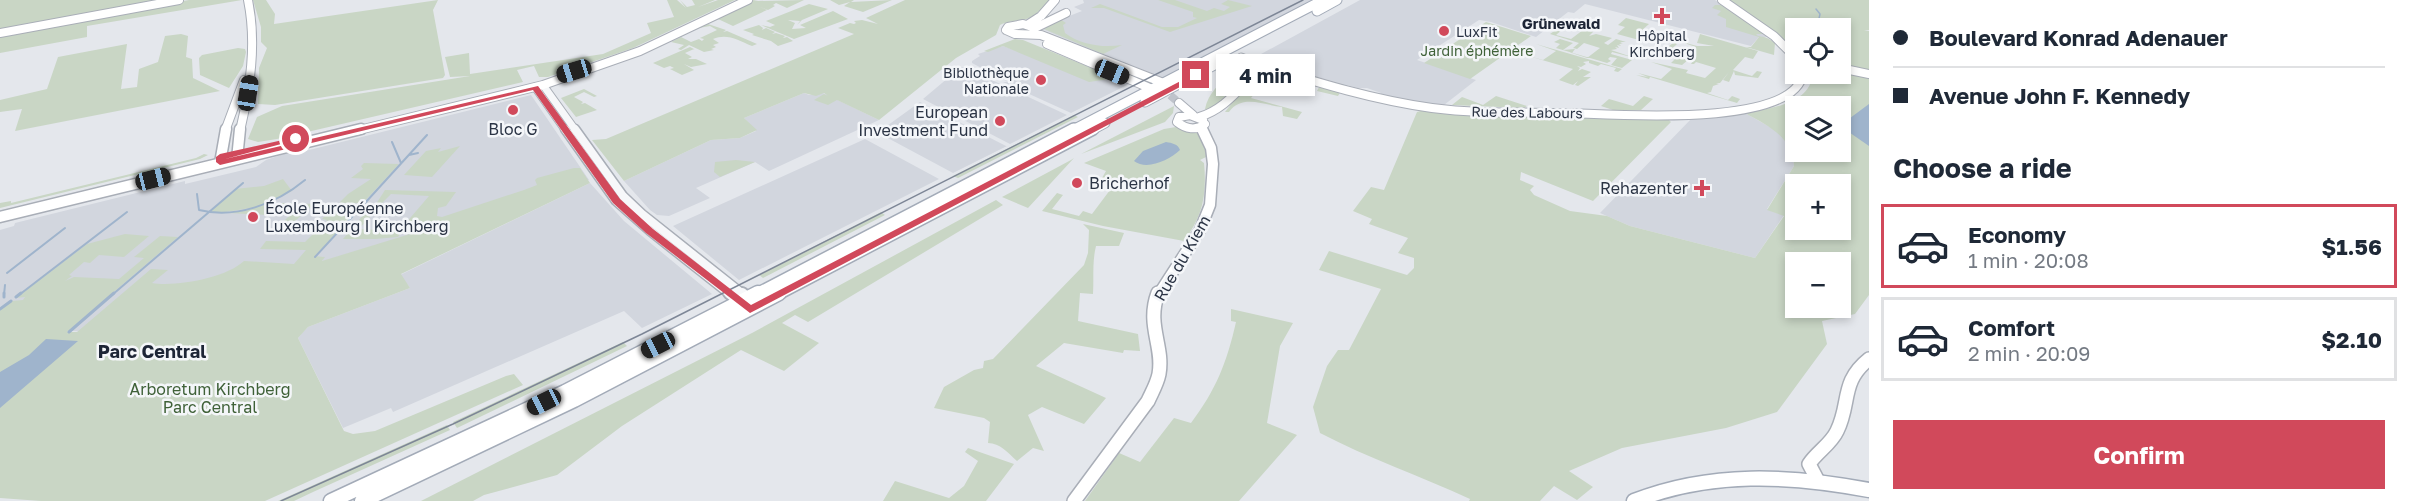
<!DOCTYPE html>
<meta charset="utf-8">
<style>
body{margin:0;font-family:"Golos Text",sans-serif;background:#f2f2f3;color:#1f2937;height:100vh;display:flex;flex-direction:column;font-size:22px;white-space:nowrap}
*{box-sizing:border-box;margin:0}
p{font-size:20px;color:#747a83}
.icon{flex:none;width:33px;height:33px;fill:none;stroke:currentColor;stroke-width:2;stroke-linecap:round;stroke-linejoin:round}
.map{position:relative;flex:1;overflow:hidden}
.panel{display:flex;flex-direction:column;background:#fff;width:540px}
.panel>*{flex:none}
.hud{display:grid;align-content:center;height:132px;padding:0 24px;background:#fff}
.controls{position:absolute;left:1785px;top:18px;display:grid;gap:12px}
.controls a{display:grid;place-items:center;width:66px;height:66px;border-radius:0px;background:#fff;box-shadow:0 3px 9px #0003;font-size:30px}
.end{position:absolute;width:27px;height:27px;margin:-14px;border:8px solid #d1495b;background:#fff;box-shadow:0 0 0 3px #fff}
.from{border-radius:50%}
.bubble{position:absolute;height:42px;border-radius:0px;background:#fff;box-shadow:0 3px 9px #0003;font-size:20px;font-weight:700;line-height:42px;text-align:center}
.car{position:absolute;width:18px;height:36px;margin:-18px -9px;border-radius:8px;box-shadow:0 0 4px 2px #0007;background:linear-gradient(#222 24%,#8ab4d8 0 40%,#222 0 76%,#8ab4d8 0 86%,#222 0)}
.hud b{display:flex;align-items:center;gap:21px;height:57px;font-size:22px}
.hud b+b{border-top:2px solid #e0e1e3}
.hud i{width:15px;height:15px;background:#1f2937}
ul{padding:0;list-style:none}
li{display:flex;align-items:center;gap:18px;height:84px;margin:0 12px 9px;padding:0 12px;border:3px solid #e0e1e3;border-radius:0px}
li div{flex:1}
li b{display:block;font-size:22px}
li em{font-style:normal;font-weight:700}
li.active{border-color:#d1495b}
li>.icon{width:54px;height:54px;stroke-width:1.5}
h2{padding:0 24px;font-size:27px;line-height:72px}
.action{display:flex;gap:12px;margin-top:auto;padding:12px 24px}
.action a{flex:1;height:69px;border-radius:0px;background:#d1495b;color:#fff;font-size:24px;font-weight:700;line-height:69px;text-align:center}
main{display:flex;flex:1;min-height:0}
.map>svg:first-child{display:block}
.built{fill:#d2d6de}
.green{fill:#c9d6c5;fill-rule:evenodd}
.water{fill:#9fb4cc}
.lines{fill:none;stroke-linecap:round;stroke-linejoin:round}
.stream-far2{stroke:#9fb4cc;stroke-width:1.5}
.stream-far1{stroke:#9fb4cc;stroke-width:2}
.stream{stroke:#9fb4cc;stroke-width:3}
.secondary-tunnel{stroke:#bfc3cb;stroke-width:8;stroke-dasharray:8 4;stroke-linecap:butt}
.tertiary-far2-casing{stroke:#a9aeb7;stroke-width:9}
.tertiary-far1-casing{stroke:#a9aeb7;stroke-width:11}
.tertiary-casing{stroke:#a9aeb7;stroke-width:14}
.secondary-far2-casing{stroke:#a9aeb7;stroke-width:10}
.secondary-far1-casing{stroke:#a9aeb7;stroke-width:13}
.secondary-casing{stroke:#a9aeb7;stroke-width:16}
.primary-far2-casing{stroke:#a3abb8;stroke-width:11}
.primary-far1-casing{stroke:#a3abb8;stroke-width:14}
.primary-casing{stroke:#a3abb8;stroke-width:17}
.tertiary-far2{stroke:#f7f8fa;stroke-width:7}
.tertiary-far1{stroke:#f7f8fa;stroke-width:8}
.tertiary{stroke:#f7f8fa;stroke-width:10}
.secondary-far2{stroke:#fff;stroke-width:8}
.secondary-far1{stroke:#fff;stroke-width:10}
.secondary{stroke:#fff;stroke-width:13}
.primary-far2{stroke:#fff;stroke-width:9}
.primary-far1{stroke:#fff;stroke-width:11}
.primary{stroke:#fff;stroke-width:14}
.tram{stroke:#7d8696;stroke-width:1.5}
.route{fill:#d1495b}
.poi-dot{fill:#d1495b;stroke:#f4f6f9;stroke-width:2}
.labels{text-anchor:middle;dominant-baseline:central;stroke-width:5;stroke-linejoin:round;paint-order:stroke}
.far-poi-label{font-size:14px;fill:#2b3445;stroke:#f4f6f9;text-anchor:start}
.far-park-label{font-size:14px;fill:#3f6138;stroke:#f4f6f9}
.far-street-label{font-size:14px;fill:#2b3445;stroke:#f4f6f9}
.far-neighbourhood-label{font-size:15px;font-weight:bold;fill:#1d2536;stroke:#f4f6f9}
.poi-label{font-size:16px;fill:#2b3445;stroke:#f4f6f9;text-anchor:end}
.street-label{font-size:16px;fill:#2b3445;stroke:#f4f6f9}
.park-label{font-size:16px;fill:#3f6138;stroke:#f4f6f9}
.neighbourhood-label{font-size:18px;font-weight:bold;fill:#1d2536;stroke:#f4f6f9}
</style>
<main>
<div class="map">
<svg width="1869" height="501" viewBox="0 0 1869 501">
<rect width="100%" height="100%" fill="#e4e7ec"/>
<path class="built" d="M1083,0H1318L1163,83L1149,74L1042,29L1044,26L1082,11L1074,7L1084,3Z
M1360,0H1715L1768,37H1759L1751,46L1585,4L1574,13L1568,12L1536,37L1491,22L1479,20L1417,60L1476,80L1444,105H1433L1380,95L1381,93L1367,88H1358L1252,59Z
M1003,46L1099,80L1116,78L1129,84L1071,113L1003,82H1008L972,63V61L980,56L978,54Z
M961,67H964L1067,115L1010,144L923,99Z
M804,93L809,95L823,93L879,120L769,171L755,162L696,188L710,198L669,216L657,215L650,210L624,181L711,140L740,138L756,131L744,118Z
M531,95L589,180L324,261H322L324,257L302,256L295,264L87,332L0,326V230L14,226L15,223L185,181V184L256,167L266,160L284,154L301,152Z
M920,102L1006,146H1007L953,173L884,136V128Z
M1745,113L1782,134L1793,158L1794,166L1767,209L1784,215L1755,258L1630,226L1600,213L1692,118Z
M865,139L939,179L739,280L673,226Z
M590,183L624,221L712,294L642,328L624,311L393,412L391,408L343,428L298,338L303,332L308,327L410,288L400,275Z"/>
<path class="green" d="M0,0H170L0,31Z
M189,0H242L87,26V37L0,53V35Z
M253,0H266L275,14L274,24L438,0L433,10L445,75L443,78L275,105L258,104L259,68L267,48L261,42V27Z
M667,0H677L686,8L680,0L687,7L695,5L692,0H715L698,7L718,0H735L633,48L548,77H539L534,66L517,70L523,82L277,139L258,142L248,139L257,117L282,106L470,76L450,77L445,57L469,53L470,74L603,54L651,33L647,23L674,17Z
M753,0L758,1L804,0L787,8L776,3L773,5L775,6L768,10L760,7L767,10L733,26L718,19C730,13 739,6 753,0Z
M830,0H854L851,2L892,0L863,12L844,6L850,2L839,5Z
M905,0H1052L1036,17L1040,10C1026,25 1017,17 1000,25L996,35L956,58L879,120L837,100L828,105L814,100L824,94L828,96L824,93L816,96L804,93L744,118L757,130L740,138L711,140L624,181L592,140L606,139L854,34L838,28L850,23L854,24L856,23L854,21L862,20L878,24L866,18Z
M1158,0H1175L1207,11L1214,8L1224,11L1230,7L1221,4L1228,0L1252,6L1170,32L1104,8H1091L1100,4L1162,27H1178L1197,18L1193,17V12Z
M1727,0H1869V30L1864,31H1869V72L1841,65L1840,28H1796L1795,50Z
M809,4L828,9L802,20L797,25L800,21L788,20L795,23L792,29L806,28L800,25L833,11L848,19L794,39L761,25L770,27L775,25L766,21Z
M1715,5H1721L1764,34H1756L1758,36C1766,37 1768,38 1775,43L1774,55L1746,47H1751L1759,37L1726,27V19L1717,15L1721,11L1712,8Z
M1626,18L1649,24L1641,31L1658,36L1638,31L1637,33L1648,36L1639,35L1636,37L1641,39L1639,40L1617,34L1625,27L1618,25Z
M1060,19L1066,23L1063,25L1065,33C1081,45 1103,48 1122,45L1103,54L1044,29Z
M1486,22L1531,36L1470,79L1424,63Z
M708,24L726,30L723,32L727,31L757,44L752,46C738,40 727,33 713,39L719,43L713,45L716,47L711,49L714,50L704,52L689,45L681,50L678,49L684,45L671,42L681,37L691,42L699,39L702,41L704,39L700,38L717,30L710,26L699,28Z
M759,25L763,28L762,30L766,28L775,32L772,34L776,33L785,36L783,38L787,37L793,41L778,46L771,41L752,35L754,34L743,30Z
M1560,27L1564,28L1556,35L1571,39L1583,30L1593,32L1589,36L1596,34L1612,38L1604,43L1608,45L1616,39L1626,42H1622L1620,43L1623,44H1619L1621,46L1617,45L1619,48L1615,47L1617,49L1611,50L1635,58L1612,52L1611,54L1632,60L1622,68L1611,65L1617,58L1610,57L1608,59L1611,61L1607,63L1556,48L1560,44L1554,42L1560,39L1573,43L1563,50L1575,49L1572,53L1587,58L1600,48L1584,43L1577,49L1573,48L1579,43L1550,34Z
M181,34L188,36L186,57L192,59L193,78L220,91L15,131L22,109L0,112V100L47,89L58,57L127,44L121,89L137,87L139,69L158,62L165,36Z
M1700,34L1758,51L1753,59L1745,57L1733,70L1752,76L1757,71L1762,72L1758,78L1735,75L1734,71L1729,82L1723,80L1729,72L1720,83H1716L1719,84L1713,86L1711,92L1707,93L1728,100L1732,96L1740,99L1737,103L1650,77L1649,79L1636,75L1648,77L1638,73L1661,79L1672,69L1651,62L1688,70L1686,73L1705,78L1716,68L1696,62L1694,64H1691L1693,61L1688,60L1682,65L1671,63L1678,56L1663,51L1673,43L1677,44L1668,52L1686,57L1696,47L1675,40L1697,46H1714L1697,43Z
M1015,39L1023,40L1116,78L1089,82L1003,46L988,52L984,51Z
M1536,44L1622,69L1618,72L1614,71L1616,68L1601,64L1598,66L1589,63V61L1583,62L1586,64L1581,67L1577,66L1580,68L1578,71L1582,69L1591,72L1583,77H1591L1578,86L1575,85L1578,81L1573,85L1559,80L1573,69L1521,54L1543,60L1556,51Z
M690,47L700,52L694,49L685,53L692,57L688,59H696L707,64L691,67L684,64L694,70L682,75L670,69L674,68L670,66L664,68L653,63Z
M238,48L245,49L246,52L243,66L229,88L200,75L199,58L202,55Z
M1248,64L1254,66L1216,106L1211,110L1205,109C1208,93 1221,81 1234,73L1232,72Z
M1265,70L1271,71L1341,91L1338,96L1317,91L1319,87L1281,76L1267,78L1251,98L1302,112L1297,119L1283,116L1282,107C1263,105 1242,94 1229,112H1225L1242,90Z
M1841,70L1869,76V295L1855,314L1822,321L1827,344L1777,412L1726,428L1622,448L1569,471L1593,487L1577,500L1554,486L1540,501H1469L1470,499C1420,476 1368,458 1320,433L1313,407L1327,366L1338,350H1349L1381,289L1319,270L1329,251L1407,275L1414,268V258L1398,253L1408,238L1369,224L1372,219L1353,211L1371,187L1384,190L1417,112L1424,110L1480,115L1668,119L1671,122L1593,201L1521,172L1520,180L1534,186L1530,190L1534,195L1570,211L1607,216L1630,226L1755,258L1784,216L1767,210L1794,166C1792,136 1768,126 1745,113C1767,109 1812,104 1812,74H1840ZM1796,106H1840V152H1796ZM1796,184H1840V230H1796ZM1796,262H1840V308H1796Z
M584,89L597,96L594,97L584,92L574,97L583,102L581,104L585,103L597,110L576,117L561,98Z
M1496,96L1527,106L1524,108L1452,105L1462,97L1483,105Z
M1644,96L1653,99L1641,110H1613L1601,106L1609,99L1633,106Z
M1174,106L1173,113L1165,122L1081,154Z
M1074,115L1078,117L958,178L953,176Z
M1176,127L1197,133L1205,146L1206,157L1200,160L1204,163C1207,194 1203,216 1184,241L1103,226L1042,211L1057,193L1063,195L1052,209L1079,216L1083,211L1092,214L1116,182L1102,178L1106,171L1084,163L1164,129Z
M460,146L432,177L404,175L426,151L441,148L438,152Z
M204,154L208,155L200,159L0,208V203L11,201V203L196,158Z
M1074,158L1028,208L1002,197L1071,160Z
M736,160L755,162L720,177L714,172L715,162Z
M364,163L399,164L363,203H339L348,194L371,179L351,178L363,169L361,166Z
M574,168H580L590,183L401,274L410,288L308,327L298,338L344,431L353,434L375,431L506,376L514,374L523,385L265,501H41L0,498V310L12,301L23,300L25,297L16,298L87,244L125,234L149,236L124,257L99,255L90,263L84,262L69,275L72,276L65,281L74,277L119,279L144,258L134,257L160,236L178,237L67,332H77L151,269L168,270L152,283C176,287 226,278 244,261L294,264L306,250L260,249L266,241L305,242L318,229H321L327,220L322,219C338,203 336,205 362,206L315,256L325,257L322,261L410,234L401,233L398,237L375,239H343L370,207L378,208L359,229L399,231L429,196L391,194L381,204H376L385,190L456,192L446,206L438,208L437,216L442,217L524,190L537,185L535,180L537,178Z
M283,179L292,191L266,204L272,203V212L268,215L229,213L256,207L226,212L208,213L235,189L264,186Z
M996,200L1003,205L808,322L795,315L782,323L819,343L784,371L741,350L622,426L557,475L484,495L473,501H421L752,333Z
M282,203L314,204L295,221H284L291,214L279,213Z
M881,212L885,215L763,278L759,275Z
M1083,224L1124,233L1119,246H1096C1092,262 1094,278 1093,294L1080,293L1078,321L1138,334L1140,351L1124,350L1123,353L1064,343L1036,366L1106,398L1084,424L1042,407L1028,415L1044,451L1033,448L1017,461C1008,453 1000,443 988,443L990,422L984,418L934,408L944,387L974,370L983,368L984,361L993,359L1084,265L1088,253L1089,230Z
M1231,309L1293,323L1280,346L1267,423L1297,435L1239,501H1085L1119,453L1140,462L1174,418L1191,423C1216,390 1227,362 1236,322L1231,321Z
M623,342L627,346L457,428L453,422Z
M447,425L450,430L313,492L294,501H278Z
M968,448L1014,464L986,501H883L895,481L949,498L964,486L978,461L965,452Z"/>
<path class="water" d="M1869,104V146L1843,128L1842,124Z
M1166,142C1172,143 1178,144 1180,150C1169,160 1147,171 1134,161L1143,151Z
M46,339L78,341L0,408V372L29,355Z"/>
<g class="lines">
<path class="stream-far2" d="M1816,9L1820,14L1817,28
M1840,46L1845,50L1844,59"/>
<path class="stream-far1" d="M392,142L401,163
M409,155L418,153
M197,194L199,210C236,219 276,204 305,180
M365,203L427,135
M315,257L362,206
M7,273L65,228
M4,295L5,285
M19,295L127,212
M112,295L243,183"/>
<path class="stream" d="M4,297V293
M16,297L21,293
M0,309L11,301
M69,332L114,293"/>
<path class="secondary-tunnel" d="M1139,78L1163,89L1179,103"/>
<defs>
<path id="tertiary-far2" d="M1241,57L1264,66
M543,85L576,131
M535,87L566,131"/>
<path id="tertiary-far1" d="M565,129L616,201L650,231L731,295
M575,129L623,196L642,214L744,295"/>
<path id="tertiary" d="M729,293L743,304
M742,293L752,301"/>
<path id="secondary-far2" d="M1722,0L1774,36L1796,58
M1027,25L1041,16L1055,0
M1035,28L1023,24L1008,27L1006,30L1015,34L1041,35L1171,86
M1035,28L1066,13
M0,33L179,0
M1047,44L1159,92
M1840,68L1869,74
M1179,103L1193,115
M1199,117C1227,109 1242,84 1264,66C1319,83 1374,100 1432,108C1477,114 1523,112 1568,113C1612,114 1793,129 1803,74
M1203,120L1190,115L1179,117L1177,122C1186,129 1196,131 1205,124
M1202,127L1203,131
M225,131L244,80
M240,131C250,88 257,44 248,0
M355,131L543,85L640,51L748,0"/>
<path id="secondary-far1" d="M237,159L240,129
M220,163L226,129
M0,217L361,129
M1158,295L1200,230L1210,205L1213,164L1211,148L1202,129"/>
<path id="secondary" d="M1818,481L1809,464C1817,452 1831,444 1837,431C1851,403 1840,382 1869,359
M1074,501L1148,401C1152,392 1157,384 1159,374C1164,346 1146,325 1158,293"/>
<path id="primary-far2" d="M1317,11L1337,0
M1145,102L1222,61
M1071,131L1323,0
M1090,131L1105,123"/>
<path id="primary-far1" d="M755,295L1074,129
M776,295L1093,129"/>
<path id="primary" d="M331,501L565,392L758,293
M362,501L574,400L779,293
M1634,501C1711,471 1789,475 1869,490"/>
</defs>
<use href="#tertiary-far2" class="tertiary-far2-casing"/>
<use href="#tertiary-far1" class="tertiary-far1-casing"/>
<use href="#tertiary" class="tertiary-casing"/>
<use href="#secondary-far2" class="secondary-far2-casing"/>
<use href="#secondary-far1" class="secondary-far1-casing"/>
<use href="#secondary" class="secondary-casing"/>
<use href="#primary-far2" class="primary-far2-casing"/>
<use href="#primary-far1" class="primary-far1-casing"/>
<use href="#primary" class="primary-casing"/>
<use href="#tertiary-far2" class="tertiary-far2"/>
<use href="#tertiary-far1" class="tertiary-far1"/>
<use href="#tertiary" class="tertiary"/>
<use href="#secondary-far2" class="secondary-far2"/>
<use href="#secondary-far1" class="secondary-far1"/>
<use href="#secondary" class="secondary"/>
<use href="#primary-far2" class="primary-far2"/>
<use href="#primary-far1" class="primary-far1"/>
<use href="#primary" class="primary"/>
<path class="tram" d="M281,501L453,424L642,334L1303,0"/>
</g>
<path class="route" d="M1196,73L1199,77L750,313L646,233L613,203L533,90L220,165L216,162V157L220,154L296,137L300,139L225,159L538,86L620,199L653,229L751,305Z"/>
<g class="poi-dot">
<path d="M1659 7h6v6h6v6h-6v6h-6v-6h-6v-6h6z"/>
<circle cx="1444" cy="31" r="6"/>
<circle cx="1041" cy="80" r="6"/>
<circle cx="513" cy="110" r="6"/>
<circle cx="1000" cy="121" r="6"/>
<circle cx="1077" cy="183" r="6"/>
<path d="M1699 179h6v6h6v6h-6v6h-6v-6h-6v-6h6z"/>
<circle cx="253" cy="217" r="6"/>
</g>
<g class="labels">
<g class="far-poi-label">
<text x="1456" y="31">LuxFit</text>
<text x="1662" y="35" text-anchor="middle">Hôpital<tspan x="1662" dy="16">Kirchberg</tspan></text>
<text x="1029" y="72" text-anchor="end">Bibliothèque<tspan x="1029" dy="16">Nationale</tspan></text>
</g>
<g class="far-park-label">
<text x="1477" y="50">Jardin éphémère</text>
</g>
<g class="far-street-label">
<text transform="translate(1527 112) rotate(1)">Rue des Labours</text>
</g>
<g class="far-neighbourhood-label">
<text x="1561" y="23">Grünewald</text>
</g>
<g class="poi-label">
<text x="988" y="112">European<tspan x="988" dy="18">Investment Fund</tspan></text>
<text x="513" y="129" text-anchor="middle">Bloc G</text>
<text x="1089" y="183" text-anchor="start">Bricherhof</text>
<text x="1688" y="188">Rehazenter</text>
<text x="265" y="208" text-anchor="start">École Européenne<tspan x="265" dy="18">Luxembourg I Kirchberg</tspan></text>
</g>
<g class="street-label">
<text transform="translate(1182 258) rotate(-60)">Rue du Kiem</text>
</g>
<g class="park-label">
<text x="210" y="389">Arboretum Kirchberg<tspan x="210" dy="18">Parc Central</tspan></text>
</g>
<g class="neighbourhood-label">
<text x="152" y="351">Parc Central</text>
</g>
</g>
</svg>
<div class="controls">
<a><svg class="icon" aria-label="locate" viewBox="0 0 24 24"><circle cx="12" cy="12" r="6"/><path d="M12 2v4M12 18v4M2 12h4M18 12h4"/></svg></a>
<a><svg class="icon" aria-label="layers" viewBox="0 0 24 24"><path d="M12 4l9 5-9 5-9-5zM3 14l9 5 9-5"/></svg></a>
<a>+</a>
<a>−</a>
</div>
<i class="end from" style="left:296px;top:139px"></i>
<i class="end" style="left:1196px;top:75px"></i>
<div class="bubble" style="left:1216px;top:54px;width:99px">4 min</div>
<i class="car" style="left:574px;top:71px;rotate:253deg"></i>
<i class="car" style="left:1112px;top:72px;rotate:112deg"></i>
<i class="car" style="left:248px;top:93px;rotate:9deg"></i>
<i class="car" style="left:153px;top:179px;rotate:76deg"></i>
<i class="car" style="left:658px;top:345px;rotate:243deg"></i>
<i class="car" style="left:544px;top:402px;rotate:244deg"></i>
</div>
<section class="panel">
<div class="hud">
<b><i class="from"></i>Boulevard Konrad Adenauer</b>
<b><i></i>Avenue John F. Kennedy</b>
</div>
<h2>Choose a ride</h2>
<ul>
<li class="active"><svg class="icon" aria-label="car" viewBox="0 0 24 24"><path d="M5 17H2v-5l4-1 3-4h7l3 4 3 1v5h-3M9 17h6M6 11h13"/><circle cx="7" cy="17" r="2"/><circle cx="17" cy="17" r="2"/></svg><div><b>Economy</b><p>1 min · 20:08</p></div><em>$1.56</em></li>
<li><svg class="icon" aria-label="car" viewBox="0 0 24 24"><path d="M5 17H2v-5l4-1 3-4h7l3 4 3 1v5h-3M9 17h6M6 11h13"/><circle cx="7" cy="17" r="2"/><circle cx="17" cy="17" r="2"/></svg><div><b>Comfort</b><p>2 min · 20:09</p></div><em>$2.10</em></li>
</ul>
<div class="action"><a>Confirm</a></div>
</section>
</main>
